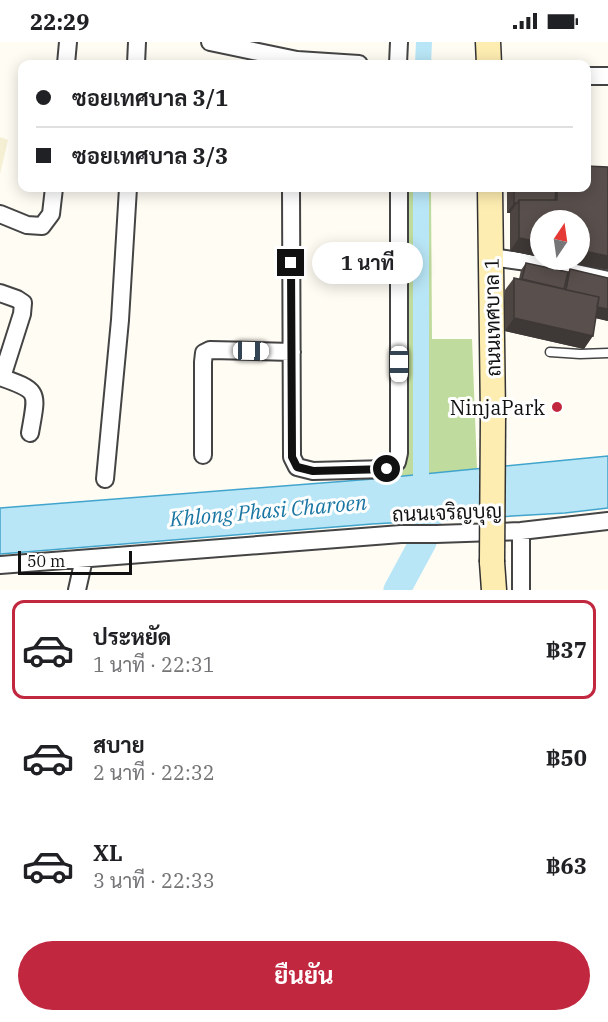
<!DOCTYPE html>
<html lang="th">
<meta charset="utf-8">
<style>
body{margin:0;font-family:"IBM Plex Serif",Sarabun,serif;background:#f6f6f6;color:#202124;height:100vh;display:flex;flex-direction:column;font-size:22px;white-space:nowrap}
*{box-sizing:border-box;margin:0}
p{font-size:20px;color:#757577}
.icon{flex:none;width:33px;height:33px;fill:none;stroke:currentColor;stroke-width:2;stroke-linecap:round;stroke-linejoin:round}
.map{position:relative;height:548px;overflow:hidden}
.drawer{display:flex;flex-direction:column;background:#fff;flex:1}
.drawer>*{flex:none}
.guide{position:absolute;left:18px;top:18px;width:573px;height:132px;border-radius:12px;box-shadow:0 3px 15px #0003;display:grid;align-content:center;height:132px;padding:0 18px;background:#fff}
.needle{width:39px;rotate:13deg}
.controls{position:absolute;left:530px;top:168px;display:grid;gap:12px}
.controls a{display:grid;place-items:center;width:60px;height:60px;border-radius:50%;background:#fff;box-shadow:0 3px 15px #0003;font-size:30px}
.scale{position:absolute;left:18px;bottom:15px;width:114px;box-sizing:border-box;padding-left:6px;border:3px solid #111;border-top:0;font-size:16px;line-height:21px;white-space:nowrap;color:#111;-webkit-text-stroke:4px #fff;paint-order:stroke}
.end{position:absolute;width:27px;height:27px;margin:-14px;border:8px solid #111;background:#fff;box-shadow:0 0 0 3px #fff}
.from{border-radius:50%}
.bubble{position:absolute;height:42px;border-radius:21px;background:#fff;box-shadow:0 3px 15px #0003;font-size:20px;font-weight:700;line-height:42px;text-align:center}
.car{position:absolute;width:18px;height:36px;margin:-18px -9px;border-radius:8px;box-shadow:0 0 4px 2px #0007;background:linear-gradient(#fff 24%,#345 0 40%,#fff 0 76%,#345 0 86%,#fff 0)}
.guide b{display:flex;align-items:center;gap:21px;height:57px;font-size:22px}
.guide b+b{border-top:2px solid #e0e0e0}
.guide i{width:15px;height:15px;background:#202124}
ul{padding:10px 0 0;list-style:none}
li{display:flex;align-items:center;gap:18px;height:99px;margin:0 12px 9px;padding:0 6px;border:3px solid transparent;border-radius:12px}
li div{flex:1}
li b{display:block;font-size:22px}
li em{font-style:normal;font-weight:700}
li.active{border-color:#c12840}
li>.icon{width:54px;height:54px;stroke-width:1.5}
.primary-button{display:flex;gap:12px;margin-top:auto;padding:12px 18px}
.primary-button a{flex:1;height:69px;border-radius:36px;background:#c12840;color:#fff;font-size:24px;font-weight:700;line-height:69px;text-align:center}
.status{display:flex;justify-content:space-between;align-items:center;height:42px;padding:0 30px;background:#fff;direction:ltr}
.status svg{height:16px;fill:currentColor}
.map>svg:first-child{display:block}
.farmland{fill:#f5efd4}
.forest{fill:#bfdb9d}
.water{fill:#b9e6f6;stroke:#41a4cc;stroke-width:1.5}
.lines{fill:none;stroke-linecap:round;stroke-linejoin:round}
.canal{stroke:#b9e6f6;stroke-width:16}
.river{stroke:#b9e6f6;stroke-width:27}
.lane-casing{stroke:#444;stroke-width:11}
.street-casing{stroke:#444;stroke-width:20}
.secondary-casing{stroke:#333;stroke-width:27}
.lane{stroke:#fff;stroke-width:8}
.street{stroke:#fff;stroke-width:16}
.secondary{stroke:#feedb1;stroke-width:24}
.secondary-bridge-casing{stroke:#333;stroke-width:27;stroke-linecap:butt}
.secondary-bridge{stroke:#feedb1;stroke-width:24}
.wall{fill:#4d4542}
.shaded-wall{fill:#3e3836}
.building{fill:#59504d;stroke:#3e3836;stroke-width:1.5}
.route{stroke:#111;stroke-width:8}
.poi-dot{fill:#c12840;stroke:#fff;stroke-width:2}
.labels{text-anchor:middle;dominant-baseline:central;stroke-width:6;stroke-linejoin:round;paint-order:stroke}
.street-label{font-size:20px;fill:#111;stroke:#fff}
.poi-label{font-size:20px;fill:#111;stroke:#fff;text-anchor:end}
.water-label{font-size:21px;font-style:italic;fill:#1976a3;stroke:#fff}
</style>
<div class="status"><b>22:29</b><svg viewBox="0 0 49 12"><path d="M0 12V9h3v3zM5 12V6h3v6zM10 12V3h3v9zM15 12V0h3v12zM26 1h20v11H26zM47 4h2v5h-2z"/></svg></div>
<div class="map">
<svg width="608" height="548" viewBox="0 0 608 548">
<rect width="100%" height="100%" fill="#fffcf4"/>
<path class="farmland" d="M0,95L8,98L0,132Z"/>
<path class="forest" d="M402,146H431L432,297H472L477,427L396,435Z"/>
<path class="water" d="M608,414V466L565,471L372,482L0,512V466L373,437Z"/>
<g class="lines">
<path class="canal" d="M423,22L424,0
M421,146V454"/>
<path class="river" d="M397,548L423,500L434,454"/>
<defs>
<path id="lane" d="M550,310L580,312L608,311"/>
<path id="street" d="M210,0L297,18L359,22
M66,22L68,0
M136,22L137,0
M398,22L399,0
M586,34H608
M291,146L292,415L297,425L313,429L387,427L397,420L399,411V146
M0,172L27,183L42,184L51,172L54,146
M491,215L520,219L608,238
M0,251L17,257L23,261L22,272L2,335
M0,335C41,349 37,350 30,391
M203,413V320L204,311L210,308L292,310
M105,437L120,278L128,146
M0,523L401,492H436L521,489L608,479
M77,548L84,517
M521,548V489"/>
<path id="secondary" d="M488,0L489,22
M490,146L493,374
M492,520L494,548"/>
</defs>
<use href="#lane" class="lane-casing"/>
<use href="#street" class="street-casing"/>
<use href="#secondary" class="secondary-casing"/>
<use href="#lane" class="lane"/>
<use href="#street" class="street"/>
<use href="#secondary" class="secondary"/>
<defs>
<path id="secondary-bridge" d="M492,520L493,374"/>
</defs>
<use href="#secondary-bridge" class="secondary-bridge-casing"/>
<use href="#secondary-bridge" class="secondary-bridge"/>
</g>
<path class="wall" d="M507,146H586L540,178V215L510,209V171H507Z
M526,221L568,230L570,227L608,279L596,276L584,307L505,289V248L514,236L519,237L521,228Z"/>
<path class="shaded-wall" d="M514,161H517L510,171H507Z
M519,196L540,200V215L510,209Z
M579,208L608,214V228L554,218H579Z
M597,265L608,267V279L590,275Z
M514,276L593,294L584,307L505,289Z"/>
<path class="building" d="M586,124L608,125V214L579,208V178H540V200L519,196V158H557V146H586Z
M514,146H556L555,158H519L517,161H514Z
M526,221L568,230L564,247L522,237Z
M570,227L608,236V267L597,265L599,255L566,248Z
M514,236L599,255L593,294L514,276Z"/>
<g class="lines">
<path class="route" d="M291,221L292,415L297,425L313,429L387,427"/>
</g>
<circle class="poi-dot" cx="557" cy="365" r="6"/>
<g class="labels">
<g class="street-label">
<text transform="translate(492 275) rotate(-91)">ถนนเทศบาล 1</text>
<text transform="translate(447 470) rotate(-2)">ถนนเจริญบุญ</text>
</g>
<g class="poi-label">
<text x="545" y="365">NinjaPark</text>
</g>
<g class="water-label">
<text transform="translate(268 468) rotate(-5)">Khlong Phasi Charoen</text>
</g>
</g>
</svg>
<div class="controls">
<a><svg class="needle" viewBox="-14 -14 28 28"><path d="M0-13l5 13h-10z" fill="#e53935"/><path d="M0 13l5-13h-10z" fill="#757577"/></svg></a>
</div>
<div class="scale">50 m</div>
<i class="end from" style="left:387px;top:427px"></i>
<i class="end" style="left:291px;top:221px"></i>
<div class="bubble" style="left:312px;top:200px;width:111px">1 นาที</div>
<i class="car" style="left:251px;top:309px;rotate:91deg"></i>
<i class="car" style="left:399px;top:322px;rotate:180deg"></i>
<div class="guide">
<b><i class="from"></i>ซอยเทศบาล 3/1</b>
<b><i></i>ซอยเทศบาล 3/3</b>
</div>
</div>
<section class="drawer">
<ul>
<li class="active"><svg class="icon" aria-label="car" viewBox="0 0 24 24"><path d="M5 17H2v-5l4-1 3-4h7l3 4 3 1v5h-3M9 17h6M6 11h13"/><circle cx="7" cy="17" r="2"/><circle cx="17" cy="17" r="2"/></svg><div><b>ประหยัด</b><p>1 นาที · 22:31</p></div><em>฿37</em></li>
<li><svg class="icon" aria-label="car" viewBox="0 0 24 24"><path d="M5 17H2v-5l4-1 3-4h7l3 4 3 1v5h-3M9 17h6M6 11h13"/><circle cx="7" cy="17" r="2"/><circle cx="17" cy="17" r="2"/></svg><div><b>สบาย</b><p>2 นาที · 22:32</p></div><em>฿50</em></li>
<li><svg class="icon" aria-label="car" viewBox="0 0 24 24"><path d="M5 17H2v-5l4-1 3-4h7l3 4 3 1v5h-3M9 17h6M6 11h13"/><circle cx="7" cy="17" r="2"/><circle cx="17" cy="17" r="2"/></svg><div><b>XL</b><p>3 นาที · 22:33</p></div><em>฿63</em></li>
</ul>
<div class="primary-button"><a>ยืนยัน</a></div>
</section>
